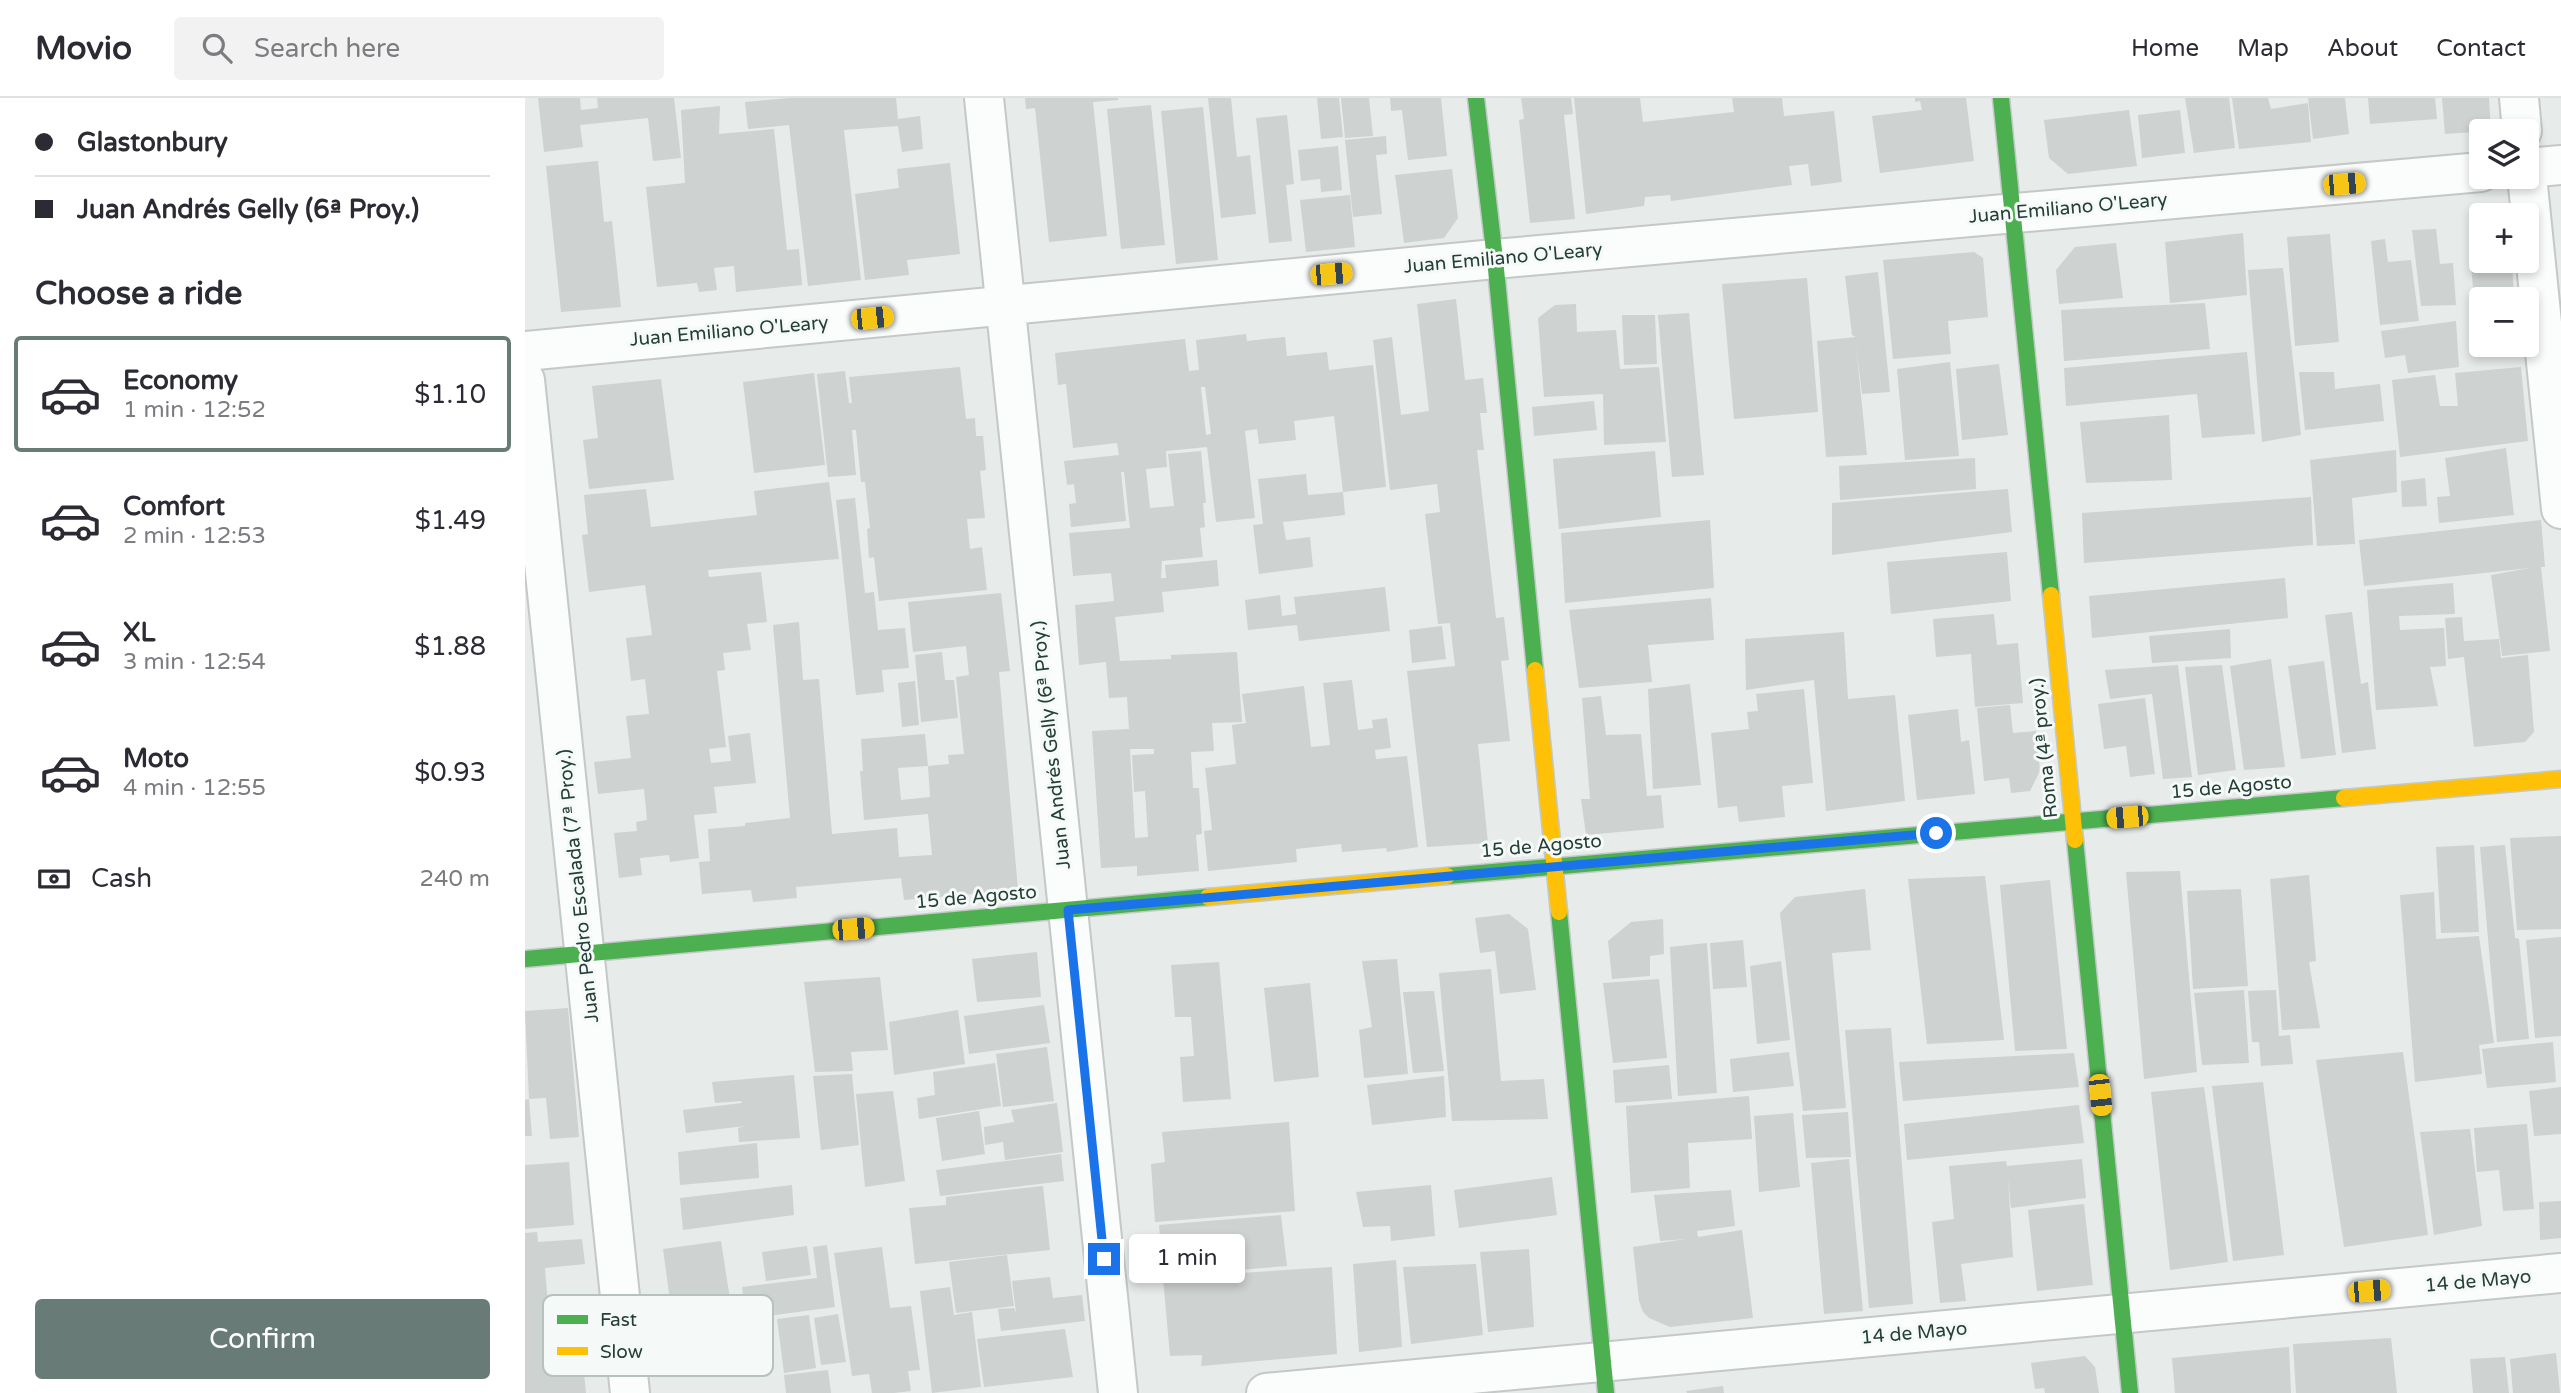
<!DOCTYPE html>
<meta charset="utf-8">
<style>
body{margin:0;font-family:"Varela Round",sans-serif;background:#f2f2f3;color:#2b2b33;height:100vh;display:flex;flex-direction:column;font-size:26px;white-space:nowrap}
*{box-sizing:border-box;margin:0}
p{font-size:23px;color:#7c7c81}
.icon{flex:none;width:38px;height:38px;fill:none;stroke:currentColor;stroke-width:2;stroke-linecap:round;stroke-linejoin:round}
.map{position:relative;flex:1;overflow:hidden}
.side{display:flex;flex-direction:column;background:#fff;width:525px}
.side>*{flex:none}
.hud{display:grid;align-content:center;height:154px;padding:0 35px;background:#fff}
.buttons{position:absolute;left:1944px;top:21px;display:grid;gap:14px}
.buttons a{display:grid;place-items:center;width:70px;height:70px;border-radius:7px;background:#fff;box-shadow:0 4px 10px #0003;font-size:35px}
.end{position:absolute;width:32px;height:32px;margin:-16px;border:9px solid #1a73e8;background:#fff;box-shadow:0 0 0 4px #fff}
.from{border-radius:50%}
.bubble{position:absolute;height:49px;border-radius:7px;background:#fff;box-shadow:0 4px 10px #0003;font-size:23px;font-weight:600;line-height:49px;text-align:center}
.car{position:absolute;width:21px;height:42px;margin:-21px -10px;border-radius:9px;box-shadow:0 0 5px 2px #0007;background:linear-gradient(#f5c518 24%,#345 0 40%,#f5c518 0 76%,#345 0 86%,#f5c518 0)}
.hud b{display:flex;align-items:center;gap:24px;height:66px;font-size:26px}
.hud b+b{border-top:2px solid #e1e1e2}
.hud i{width:18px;height:18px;background:#2b2b33}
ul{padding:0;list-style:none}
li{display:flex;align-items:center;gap:21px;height:116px;margin:0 14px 10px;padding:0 21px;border:4px solid transparent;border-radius:7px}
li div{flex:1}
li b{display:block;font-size:26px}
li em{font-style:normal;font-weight:600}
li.active{border-color:#697b76}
li>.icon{width:63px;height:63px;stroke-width:1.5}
h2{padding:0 35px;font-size:32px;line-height:84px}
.pay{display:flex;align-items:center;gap:18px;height:77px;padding:0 35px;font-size:26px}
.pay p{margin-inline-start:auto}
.primary-button{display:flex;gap:14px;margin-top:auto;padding:14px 35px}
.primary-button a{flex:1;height:80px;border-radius:7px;background:#697b76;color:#fff;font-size:28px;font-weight:600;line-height:80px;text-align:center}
header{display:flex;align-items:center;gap:42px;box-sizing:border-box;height:98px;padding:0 35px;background:#fff;border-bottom:2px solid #e1e1e2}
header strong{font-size:33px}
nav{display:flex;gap:38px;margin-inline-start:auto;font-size:24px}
.search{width:490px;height:63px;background:#f2f2f3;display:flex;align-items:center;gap:18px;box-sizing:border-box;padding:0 24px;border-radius:7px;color:#7c7c81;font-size:26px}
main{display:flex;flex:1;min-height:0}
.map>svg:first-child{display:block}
.building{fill:#ced2d1;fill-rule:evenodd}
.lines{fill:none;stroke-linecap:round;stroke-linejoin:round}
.street-casing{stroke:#c4c8c6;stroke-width:42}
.fast-casing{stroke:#c3c9c7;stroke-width:19}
.slow-casing{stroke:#c3c9c7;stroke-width:19}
.street{stroke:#fbfcfc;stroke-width:38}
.fast{stroke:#4caf50;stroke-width:16}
.slow{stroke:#ffc107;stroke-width:16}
.route{stroke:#1a73e8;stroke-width:9}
.labels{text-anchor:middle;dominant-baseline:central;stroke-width:6;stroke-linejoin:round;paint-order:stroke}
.street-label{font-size:19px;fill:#253f38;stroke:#f5faf8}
.key{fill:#f5faf8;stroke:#b7c2be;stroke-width:2}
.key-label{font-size:19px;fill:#253f38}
</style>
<header>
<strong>Movio</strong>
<div class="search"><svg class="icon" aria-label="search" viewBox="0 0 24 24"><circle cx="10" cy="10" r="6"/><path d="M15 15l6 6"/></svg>Search here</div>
<nav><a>Home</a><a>Map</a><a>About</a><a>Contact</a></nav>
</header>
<main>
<section class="side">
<div class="hud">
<b><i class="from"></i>Glastonbury</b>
<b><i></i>Juan Andrés Gelly (6ª Proy.)</b>
</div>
<h2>Choose a ride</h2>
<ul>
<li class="active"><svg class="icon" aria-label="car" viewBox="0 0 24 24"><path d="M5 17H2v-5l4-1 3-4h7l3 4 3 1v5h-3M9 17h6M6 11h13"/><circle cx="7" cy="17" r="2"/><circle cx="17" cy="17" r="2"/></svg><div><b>Economy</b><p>1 min · 12:52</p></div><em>$1.10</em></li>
<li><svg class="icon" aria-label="car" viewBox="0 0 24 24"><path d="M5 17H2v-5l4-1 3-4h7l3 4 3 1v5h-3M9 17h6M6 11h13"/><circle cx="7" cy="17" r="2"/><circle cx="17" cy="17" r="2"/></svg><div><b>Comfort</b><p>2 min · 12:53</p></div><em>$1.49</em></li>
<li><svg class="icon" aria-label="car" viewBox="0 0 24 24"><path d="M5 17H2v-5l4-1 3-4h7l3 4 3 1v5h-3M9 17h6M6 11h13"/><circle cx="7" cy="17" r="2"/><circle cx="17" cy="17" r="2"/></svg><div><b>XL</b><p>3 min · 12:54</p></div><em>$1.88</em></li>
<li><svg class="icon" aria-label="car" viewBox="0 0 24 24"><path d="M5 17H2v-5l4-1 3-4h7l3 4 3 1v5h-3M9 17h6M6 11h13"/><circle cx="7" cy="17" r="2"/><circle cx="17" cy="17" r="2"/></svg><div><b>Moto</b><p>4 min · 12:55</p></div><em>$0.93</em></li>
</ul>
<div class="pay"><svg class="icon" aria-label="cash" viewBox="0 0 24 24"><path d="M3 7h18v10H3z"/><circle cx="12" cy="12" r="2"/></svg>Cash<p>240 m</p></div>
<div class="primary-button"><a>Confirm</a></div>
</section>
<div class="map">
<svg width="2036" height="1295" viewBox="0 0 2036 1295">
<rect width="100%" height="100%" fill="#e7ebe9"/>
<path class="building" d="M13,0H55L56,12L73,10L72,0H149L156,60L128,63L123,20L55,27L58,49L19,54Z
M264,0H371L373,21L395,18L398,51L377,54L373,28L319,32L336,182L283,188L264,27L223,31L220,4Z
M500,0H593V2L568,4L582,138L524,144L510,10L501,11Z
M683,0H706L712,59L725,57L731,116L696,120Z
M792,0H814L818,39L796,41Z
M816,0H844L848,38L820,40Z
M865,0H916L922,58L883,62L877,12L866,13Z
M996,0H1046L1048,16L1039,17L1050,121L1005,125L994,22L999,21Z
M1049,0H1115L1118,24L1209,14L1207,0H1257L1259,18L1309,13L1317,84L1286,88L1283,66L1264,68L1267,87L1146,103L1145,97L1120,99L1119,108L1061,116Z
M1390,0H1441L1449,63L1355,75L1347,18L1397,12L1395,3L1390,4Z
M1660,0H1704L1710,50L1669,55Z
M1707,0H1743L1746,11L1783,5L1786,44L1714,51Z
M1783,0H1820L1824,36L1788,41Z
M1843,0H1910L1912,21L1845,26Z
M1917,0H1964L1966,33L1920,36Z
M626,7L640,147L596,151L582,11Z
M195,8L194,36L249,31L262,152L274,151L277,187L211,194L209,168L189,170L192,192L174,194L172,185L132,189L121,89L160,85L156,12Z
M678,9L693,162L651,166L636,13Z
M1604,12L1612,68L1543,76L1524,60L1519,22Z
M1655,12L1660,55L1617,60L1613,17Z
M762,17L769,86L761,87L767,143L744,145L731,20Z
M861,38L862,56L851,57L857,116L828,119L820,42Z
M813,48L817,92L796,94L795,81L776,83L773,52Z
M73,63L79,124L87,123L96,209L36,214L21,68Z
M425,65L435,156L382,162L384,177L340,182L330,96L374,90L372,71Z
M927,71L933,120L919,140L879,145L870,77Z
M825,97L830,149L781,154L775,102Z
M1911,131L1915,166L1928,165L1931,207L1896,208L1887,132Z
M1718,135L1722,197L1645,205L1640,144Z
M1805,136L1814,244L1770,248L1762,139Z
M1860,141L1863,164L1886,162L1894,223L1855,227L1846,143Z
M1591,145L1598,200L1534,206L1531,172L1550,149Z
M1449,154L1458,160L1463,219L1423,223L1426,256L1368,261L1358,162Z
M1945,154H1956V163H1987L1989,201H1956V226H1951Z
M1758,170L1776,337L1737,344L1723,172Z
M1353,174L1365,294L1337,296L1331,248L1342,357L1301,359L1292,243L1331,239L1327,237L1320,178Z
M1282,180L1293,314L1209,321L1197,186Z
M931,201L940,282L958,280L962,315H955L959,352H952L971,520L979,519L984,562L976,563L985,643L953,646L963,745L902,749L882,573L930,568L925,525L913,526L900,416L915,414L912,386L865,392L848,242L867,239L876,317L904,313L892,206Z
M1680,205L1685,251L1539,263L1536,212Z
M1051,206L1052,234L1091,232L1095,271L1134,269L1141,344L1079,347L1078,296L1019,299L1013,220L1030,207Z
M1164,215L1179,377L1147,379L1133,217Z
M1097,217H1130L1132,266L1099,267Z
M1931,223L1934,269L1883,275L1880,257L1860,260L1856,233Z
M721,236L722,243L760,239L762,258L802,254L804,272L848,267L861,389L818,394L820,417L758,424L761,442L785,439L788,469L734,476L728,427L738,426L733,381L781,376L783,397L818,394L809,318L769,323L771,342L734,346L732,331L720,333L730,420L691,424L682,349L641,353L642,369L621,371L625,410L649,408L643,356L676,353L681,405H678L680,429L675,430L678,459L637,463L636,480H641L640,467L692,462L694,488L637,494L639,514L590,519L595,563L646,561V557L712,554L717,624L687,625L689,653L666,654L668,690H674L677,736L671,737L674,773L612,778V768L576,770L567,633L604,631L602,599L584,600L581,564L554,567L550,507L589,503L586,475L548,478L544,435L605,430L603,412L599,374H596L601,423L546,429L544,406L551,405L549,386L542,387L539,363L594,357L592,345L548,350L541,286L533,287L530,255L660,241L664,273L674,272L671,242ZM676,289H680L686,336L681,337ZM605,651H629V656L607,657L609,694L620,693L623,739L610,740Z
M1722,254L1730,336L1677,340L1672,296L1541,308L1539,270Z
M1425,264L1434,358L1380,362L1372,271Z
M1474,266L1483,337L1437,342L1431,271Z
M435,269L441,321L450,320L451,338H458L461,372L455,373L460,420L442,421L445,451L457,449L462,492L354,503L349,459L344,460L342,431L345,430L340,384H336L331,332H327L331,377L303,379L292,276L320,273L324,305H327L324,279Z
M1996,269L2003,343L1875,359L1867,282L1910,277L1915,308H1933L1930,275Z
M1774,274H1809L1810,291L1855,286L1859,323L1780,332Z
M289,275L300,367L229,375L218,284Z
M136,281L149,382L64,391L58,342L73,340L67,288Z
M1069,303L1072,332L1009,338L1007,309Z
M1644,317L1647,382L1561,385L1555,324Z
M1981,350L1989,417L1914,425L1912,399L1925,398L1920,360Z
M1871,352L1872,394L1827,400L1830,446L1792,448L1785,362Z
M1130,353L1136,419L1034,431L1028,361Z
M1450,360L1451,391L1315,402L1314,368Z
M1900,380L1902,408L1877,409L1876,383Z
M304,384L314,461L183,472L184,479L236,474L242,524L222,526L226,552L198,555L200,572L192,573L201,649L184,651L186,665L206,663L203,638L225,635L231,685L189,689L192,715L169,717L174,760L145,764L144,757L115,760L117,777L94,780L89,735L112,733L111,724L122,722L119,691L73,696L69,664L106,660L101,618L124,616L120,581L106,583L101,540L127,537L120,487L64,494L57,437L63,436L59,397L121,391L126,429L232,417L229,393Z
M1483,391L1487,434L1307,457V405Z
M1786,399L1788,447L1559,465L1557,415Z
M330,400L340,495L349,494L353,532L380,530L384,570L357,572L359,594L331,597L311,402Z
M1185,422L1189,490L1040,505L1036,435Z
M2016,422L2020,469H2016L2025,553L1977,558L1966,477L2005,470L1839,488L1834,442Z
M1482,454L1486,503L1366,516L1362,464Z
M1760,480L1763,520L1567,540L1564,498Z
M1928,485L1930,516L1874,518L1875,532L1919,530L1921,568L1905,569L1913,608L1851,612L1842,492Z
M860,489L865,533L774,543L772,527L723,532L720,502L755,497L757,518L771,516L769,499Z
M476,495L485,573L474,574L493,792L379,802L376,780L271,789L272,800L228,804L226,792L177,796L174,764L185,763L183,731L220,728V725L265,720L248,527L274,524L278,582L294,581L307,736L372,730L374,759L407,757L403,716L339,722L335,673H338L336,641L400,636L403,668L373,670L376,702L405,699L403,668L424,666L423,657L439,656L431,579L444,577L441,548L388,554L383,504Z
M1186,500L1189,542L1123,547L1127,584L1054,590L1044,512Z
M1827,514L1836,586L1843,584L1851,651L1817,655L1800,517Z
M1469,516L1472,547L1493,545L1498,605L1450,609L1446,556L1411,559L1408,521Z
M1937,519L1939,543L1974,541L1976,560L2003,557L2009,634L2000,644L1949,649L1939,559L1923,561L1920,520Z
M917,528L921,561L887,565L884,532Z
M1705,531L1706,560L1627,565L1624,538Z
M1319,534L1323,601L1370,597L1380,703L1301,713L1289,582L1221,592L1220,541Z
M417,554L420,582H429L433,620L396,624L390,557Z
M1746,561L1760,669L1719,672L1705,568Z
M1799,563L1811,657L1776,661L1763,568Z
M1653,567L1667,679L1638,681L1627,596L1585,601L1580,572Z
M1697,567L1711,672L1673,677L1660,569Z
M827,582L833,632L848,630L847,622L862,620L866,650L850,652L851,661L882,658L893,749L862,754L861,750L817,754L816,746L771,751L772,764L683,773L679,733L687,732L680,670L711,666L707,627L721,625L717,596L779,588L786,649L805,647L798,585Z
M390,583L394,627L377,629L373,585Z
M1165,586L1176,687L1128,691L1123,591Z
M1279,591L1288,685L1257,688L1260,719L1214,724L1212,708L1193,710L1186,635L1224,631L1222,614L1233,613L1231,596Z
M1076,598L1081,637L1116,636L1122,698L1136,697L1139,730L1061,737L1056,701H1065L1057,600Z
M1620,600L1630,676L1605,679L1601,648L1579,651L1573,606Z
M1485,607L1488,635L1511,633L1515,673L1505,693L1486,695L1484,680L1459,683L1452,610Z
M1433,611L1436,644L1444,642L1450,696L1392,702L1383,617Z
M2036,738V831L1992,832L1985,740Z
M1949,747L1954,834L1916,835L1911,749Z
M1980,747L1990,840L1994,841L2004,941L1972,944L1955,749Z
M1655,773L1672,974L1619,981L1601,774Z
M1784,777L1791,863L1784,864L1795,930L1757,932L1745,781Z
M1460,778L1479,942L1402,946L1383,781Z
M1525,782L1542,951L1490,953L1475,787Z
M1340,791L1346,852L1307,855L1321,1010L1278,1013L1255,815L1270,799Z
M1716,791L1723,888L1668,891L1662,793Z
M1909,794L1911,841L1954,838L1969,945L1954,947L1957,976L1890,984L1875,797Z
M984,816L1003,831L1011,892L975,896L970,853L955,855L950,820Z
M1138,821L1139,856L1125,858V878L1087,881L1083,843L1106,824Z
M2036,839V938L2010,940L2001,842Z
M1218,842L1222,889L1188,891L1185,845Z
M1182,845L1192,995L1153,998L1145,849Z
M512,854L516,899L452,904L447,861Z
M872,861L883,976L839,980L834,932L847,929L837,863Z
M1256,863L1265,942L1232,946L1225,868Z
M694,864L706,1001L658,1004L655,959L669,958L666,919H650L646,867Z
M966,871L976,983L1019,981L1023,1021L927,1023L914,875Z
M355,879L363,952L326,954L328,973L290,974L279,884Z
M1134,881L1142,960L1088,965L1078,885Z
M785,885L794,979L749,984L739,890Z
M1719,892L1724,965L1677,967L1669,895Z
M1751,892L1754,938L1765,937L1768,966L1736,968L1734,944H1727L1723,893Z
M909,893L919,973L888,975L878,894Z
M519,907L525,945L444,956L439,918Z
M43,910L54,1039L25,1041L21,1000L4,1001L0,913Z
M433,912L440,966L369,977L364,924Z
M1366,930L1388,1206L1344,1210L1320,932Z
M2028,944L2031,984L1962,990L1957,951Z
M522,949L529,1003L478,1009L471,956Z
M1264,954L1269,988L1208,994L1205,961Z
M1878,954L1903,1137L1819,1149L1791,962Z
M1549,955L1554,989L1378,1003L1374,964Z
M470,965L476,1008L394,1021L392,1000L410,997L408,974Z
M1144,967L1147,1001L1090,1005L1088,972Z
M327,976L334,1047L296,1052L288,978Z
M269,977L275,1040L214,1044L213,1030L220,1028L161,1035L158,1012L217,1005L216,1003L190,1005L187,984Z
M919,978L921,1019L847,1027L842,987Z
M1738,984L1759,1157L1708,1163L1687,988Z
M1679,989L1703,1164L1645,1172L1626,994Z
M2036,989V1036L2009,1038L2004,993Z
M368,993L380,1083L340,1089L331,996Z
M1224,998L1227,1041L1163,1045L1165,1090L1106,1095L1101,1008Z
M4,1001L7,1038H0V1002Z
M532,1005L538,1054L480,1062L478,1044L460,1047L459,1029L489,1024L486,1012Z
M1554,1007L1559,1045L1382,1062L1379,1026Z
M454,1013L460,1056L417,1063L411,1020Z
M1323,1014L1326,1059L1281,1060L1277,1017Z
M1268,1015L1275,1089L1234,1094L1229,1018Z
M764,1024L770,1113L630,1124L626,1066L640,1064L637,1034Z
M2002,1026L2009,1111L1978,1113L1974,1072L1952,1074L1949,1030Z
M1945,1031L1957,1128L1909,1137L1895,1034Z
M232,1045L234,1080L155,1087L153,1054Z
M536,1056L539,1083L415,1098L411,1072Z
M1324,1061L1338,1213L1299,1216L1286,1065Z
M1557,1061L1561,1100L1486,1110L1483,1080L1488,1159L1436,1166L1441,1203L1415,1205L1407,1124L1429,1121L1424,1068L1481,1063L1482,1068Z
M44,1064L49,1127L0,1131V1067Z
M1027,1079L1032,1117L934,1130L929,1092Z
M267,1087L269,1117L158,1132L155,1100Z
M906,1087L910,1138L866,1143L865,1128L838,1129L831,1094Z
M518,1088L525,1152L390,1166L384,1110L421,1107V1099Z
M1206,1092L1210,1128L1172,1133L1173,1139L1217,1132L1228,1220L1145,1229L1124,1220L1118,1214L1114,1203L1108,1149L1160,1141L1135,1143L1129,1097Z
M2036,1103V1140L2015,1142L2014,1104Z
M1559,1106L1568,1187L1512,1193L1503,1112Z
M756,1117L762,1168L638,1178L634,1127Z
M12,1134L13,1144L57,1141L60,1166L20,1170L23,1207L52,1205L61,1295H0V1135Z
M196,1143L207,1214L148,1225L138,1151Z
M302,1147L310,1209L221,1221L217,1189L292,1180L288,1149Z
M282,1148L286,1177L241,1183L237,1154Z
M357,1149L365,1210L386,1208L395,1272L383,1273L386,1293L369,1295H347L344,1276L327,1278L309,1155Z
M1004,1151L1009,1229L963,1234L955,1154Z
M482,1157L489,1208L431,1215L424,1164Z
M871,1162L877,1249L834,1254L828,1166Z
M951,1166L958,1237L886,1246L878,1169Z
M807,1169L812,1256L676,1268L677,1257L645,1258L638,1180Z
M525,1179L528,1200L557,1197L560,1223L476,1233L473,1211L489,1210L491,1215L487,1183Z
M425,1189L429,1217L447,1214L456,1289L407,1295L395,1193Z
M313,1216L321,1264L296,1267L289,1220Z
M284,1217L291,1270L259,1275L252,1221Z
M540,1231L548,1279L459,1289L452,1241Z
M1866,1240L1872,1295H1771L1768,1246Z
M1764,1249L1766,1295H1650L1647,1260Z
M2031,1255L2035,1295H1988L1985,1261Z
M1560,1258L1570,1269L1574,1295H1520L1519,1290L1510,1291L1506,1265Z
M1980,1259L1984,1295H1948L1945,1261Z
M303,1272L306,1295H261L259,1277Z
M1198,1288L1199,1295H1162L1161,1293Z"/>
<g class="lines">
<defs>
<path id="street" d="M459,0L593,1295
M1994,0L1997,33
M2002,70L2036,67
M2002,78L2036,411
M0,253L970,161L1956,74
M0,282L105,1295
M741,1295L2036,1175"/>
<path id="fast" d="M951,0L970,161L1010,572
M1476,0L1526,497
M1550,742L1605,1295
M922,778L1819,700
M1034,814L1081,1295
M0,861L683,799"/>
<path id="slow" d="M1526,497L1550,742
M1010,572L1034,814
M1819,700L2036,681
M683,799L922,778"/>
</defs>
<use href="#street" class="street-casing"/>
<use href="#fast" class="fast-casing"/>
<use href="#slow" class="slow-casing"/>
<use href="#street" class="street"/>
<use href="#fast" class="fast"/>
<use href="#slow" class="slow"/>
</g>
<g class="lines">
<path class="route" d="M579,1161L543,812L1411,735"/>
</g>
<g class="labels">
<g class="street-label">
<text transform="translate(1543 110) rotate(-5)">Juan Emiliano O'Leary</text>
<text transform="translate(978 160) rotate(-5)">Juan Emiliano O'Leary</text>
<text transform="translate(204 233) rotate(-5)">Juan Emiliano O'Leary</text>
<text transform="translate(526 647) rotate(-96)">Juan Andrés Gelly (6ª Proy.)</text>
<text transform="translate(1519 650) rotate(-96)">Roma (4ª proy.)</text>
<text transform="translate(1706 689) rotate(-5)">15 de Agosto</text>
<text transform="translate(1016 748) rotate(-5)">15 de Agosto</text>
<text transform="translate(53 788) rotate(-96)">Juan Pedro Escalada (7ª Proy.)</text>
<text transform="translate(451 799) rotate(-5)">15 de Agosto</text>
<text transform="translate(1953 1183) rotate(-5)">14 de Mayo</text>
<text transform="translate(1389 1235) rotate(-5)">14 de Mayo</text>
</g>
</g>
<rect x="18" y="1197" width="230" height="81" rx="10" class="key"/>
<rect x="32" y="1217" width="31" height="9" fill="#4caf50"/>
<rect x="32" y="1249" width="31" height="8" fill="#ffc107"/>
<g class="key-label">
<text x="75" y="1228">Fast</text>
<text x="75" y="1260">Slow</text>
</g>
</svg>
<div class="buttons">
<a><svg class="icon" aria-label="layers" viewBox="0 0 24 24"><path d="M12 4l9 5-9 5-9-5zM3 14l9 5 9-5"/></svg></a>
<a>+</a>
<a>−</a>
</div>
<i class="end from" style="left:1411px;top:735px"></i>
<i class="end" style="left:579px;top:1161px"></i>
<div class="bubble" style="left:604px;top:1136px;width:116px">1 min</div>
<i class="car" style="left:1819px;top:86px;rotate:85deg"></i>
<i class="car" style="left:806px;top:176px;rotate:85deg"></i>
<i class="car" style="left:347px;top:220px;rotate:84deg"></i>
<i class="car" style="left:1602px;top:719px;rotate:265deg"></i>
<i class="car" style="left:328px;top:831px;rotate:85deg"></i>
<i class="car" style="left:1575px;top:997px;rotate:174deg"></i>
<i class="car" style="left:1844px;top:1193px;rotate:85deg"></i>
</div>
</main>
